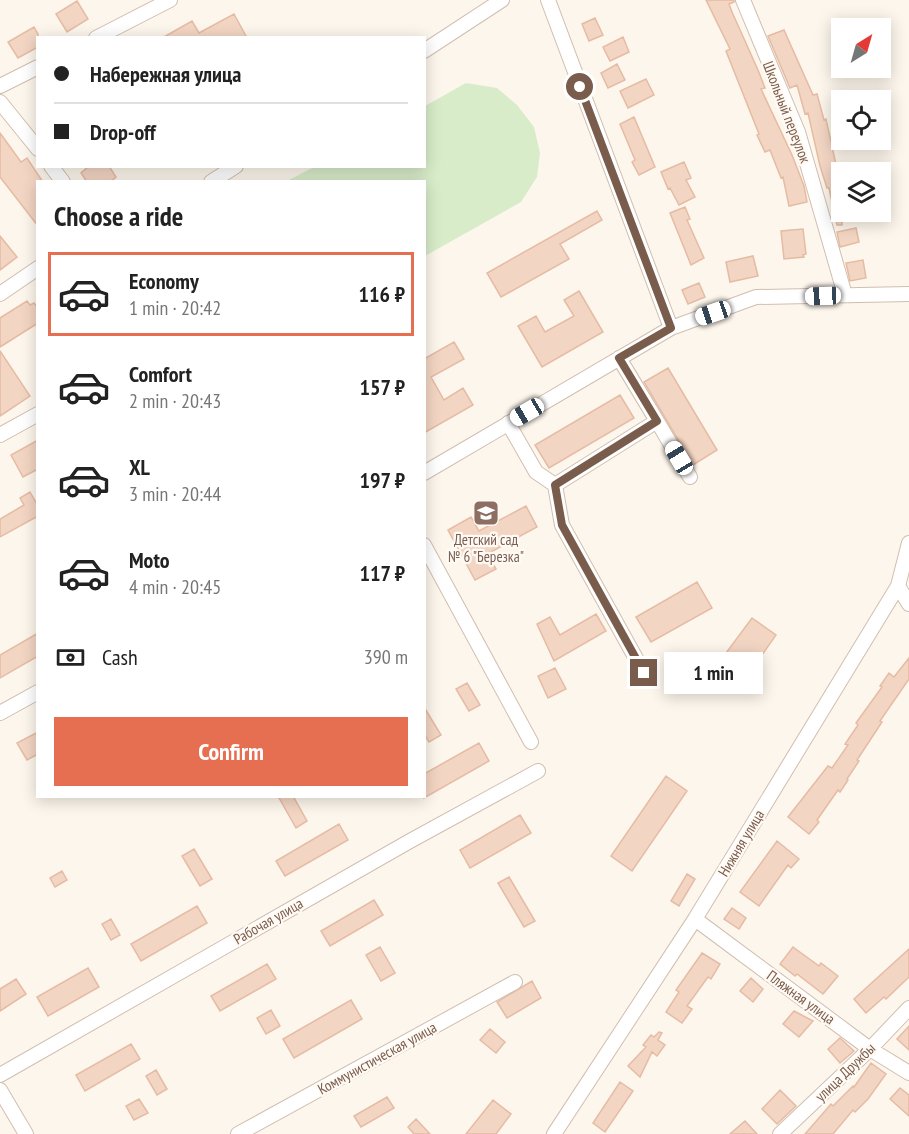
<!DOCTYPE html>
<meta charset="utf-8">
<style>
body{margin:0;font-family:"PT Sans Narrow",sans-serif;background:#f2f2f2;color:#222;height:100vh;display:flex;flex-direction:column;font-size:22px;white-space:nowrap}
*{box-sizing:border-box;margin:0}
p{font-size:20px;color:#767676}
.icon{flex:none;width:33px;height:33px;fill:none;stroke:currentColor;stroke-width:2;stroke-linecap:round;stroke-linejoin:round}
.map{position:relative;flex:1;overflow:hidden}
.sheet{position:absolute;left:36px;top:180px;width:390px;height:618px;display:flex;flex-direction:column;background:#fff;border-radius:0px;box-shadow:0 3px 15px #0003}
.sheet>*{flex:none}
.hud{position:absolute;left:36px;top:36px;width:390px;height:132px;border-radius:0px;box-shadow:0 3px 15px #0003;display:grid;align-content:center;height:132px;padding:0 18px;background:#fff}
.needle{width:39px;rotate:37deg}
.fabs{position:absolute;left:831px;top:18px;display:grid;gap:12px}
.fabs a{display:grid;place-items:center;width:60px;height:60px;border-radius:0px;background:#fff;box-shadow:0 3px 15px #0003;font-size:30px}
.end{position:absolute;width:27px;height:27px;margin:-14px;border:8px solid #7a5c4d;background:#fff;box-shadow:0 0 0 3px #fff}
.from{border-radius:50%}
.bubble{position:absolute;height:42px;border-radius:0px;background:#fff;box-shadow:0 3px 15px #0003;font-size:20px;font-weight:700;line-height:42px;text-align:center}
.car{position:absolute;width:18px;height:36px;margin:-18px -9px;border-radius:8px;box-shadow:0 0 4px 2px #0007;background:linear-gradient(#fff 24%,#345 0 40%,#fff 0 76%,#345 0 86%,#fff 0)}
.hud b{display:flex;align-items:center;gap:21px;height:57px;font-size:22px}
.hud b+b{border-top:2px solid #e0e0e0}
.hud i{width:15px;height:15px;background:#222}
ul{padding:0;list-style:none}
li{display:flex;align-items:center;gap:18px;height:84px;margin:0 12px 9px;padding:0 6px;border:3px solid transparent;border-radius:0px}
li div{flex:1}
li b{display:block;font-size:22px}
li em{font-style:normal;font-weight:700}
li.active{border-color:#e76f51}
li>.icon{width:54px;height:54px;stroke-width:1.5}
h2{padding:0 18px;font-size:27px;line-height:72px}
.pay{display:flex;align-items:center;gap:15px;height:66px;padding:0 18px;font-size:22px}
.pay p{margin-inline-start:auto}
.primary-button{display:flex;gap:12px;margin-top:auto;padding:12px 18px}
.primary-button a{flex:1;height:69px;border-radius:0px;background:#e76f51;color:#fff;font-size:24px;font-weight:700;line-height:69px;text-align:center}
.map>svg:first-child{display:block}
.green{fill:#d8ecc9}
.building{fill:#f3d5c3;stroke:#e6bba3;stroke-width:1.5}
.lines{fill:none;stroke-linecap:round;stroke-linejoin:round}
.minor-casing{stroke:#d1beb0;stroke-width:16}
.minor{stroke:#fff;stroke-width:14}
.route{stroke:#7a5c4d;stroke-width:8}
.labels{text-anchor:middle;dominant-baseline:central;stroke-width:4.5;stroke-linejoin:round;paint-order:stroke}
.street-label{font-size:15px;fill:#7a5c4d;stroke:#fffaf3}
.education-label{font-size:15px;fill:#785e54;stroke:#fffaf3}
</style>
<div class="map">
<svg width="909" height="1134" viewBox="0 0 909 1134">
<rect width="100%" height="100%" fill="#fdf6ec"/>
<path class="green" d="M466,83L497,88L517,105L534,127L540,153L537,177L521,202L425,256L424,182L287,181L314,167L424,166L425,106Z"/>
<path class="building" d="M706,0H734V2L729,4L732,12L758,70L765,88L761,89L792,155L804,186L807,202L789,206L783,177L781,178L770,150L765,152L757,135L759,134L726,51L730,49Z
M77,1L88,19L67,32L56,14Z
M234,14L247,38H162L192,21L199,33Z
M595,18L603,35L589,41L582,24Z
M34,27L38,34V47L18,58L8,42Z
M784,30L813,95L817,94L824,120L826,119L837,169L842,168V225H837L829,188H827L820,166L808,113L805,114L797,85L790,88L768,36Z
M623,37L629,52L610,61L603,47Z
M617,64L625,80L608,88L601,73Z
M646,79L654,95L628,108L620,91Z
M634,117L655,167L639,175L632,162L635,160L620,124Z
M0,133L21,162L27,158L43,182H38V226L0,177Z
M684,162L691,178L686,180L695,197L679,205L670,188L668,189L661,172Z
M89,166H109L116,177L110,182H87L81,173Z
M685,207L690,219L687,220L704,258L691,265L670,213Z
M597,211L602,220L560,244L569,259L501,297L487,273Z
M856,228L859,242L840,247L837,232Z
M803,229L806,254L803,255L804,257L784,259L781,231Z
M0,236L17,257L0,270Z
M753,256L758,276L730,282L726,262Z
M863,260L866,278L850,281L846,263Z
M699,283L705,297L688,304L682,290Z
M579,291L603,332L542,367L518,326L536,316L545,332L574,316L564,300Z
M27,301L30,305L34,303L38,308V323L0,347V318Z
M454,342L464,359L431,377L444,400L463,388L473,405L424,433V359Z
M0,351L30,396L0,416Z
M668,368L717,450L693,465L644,382Z
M620,395L634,418L549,468L535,445Z
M38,440V469L23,477L11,455Z
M30,492L38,506V516L0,537V519L24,505L20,498Z
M526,506L537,527L487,554L496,569L475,580L448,530L471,517L479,531Z
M697,582L712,608L651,642L636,617Z
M596,614L606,631L554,661L537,624L550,617L560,635Z
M752,618L776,635L748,675L723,657Z
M38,633V656L0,678V655Z
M909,658V679L880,721L882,722L857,760L859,761L847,779L848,780L840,792L838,790L817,820L819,822L809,834L788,817L828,766L832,768L848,745L845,744L858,725L856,723L882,687L880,686L889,673L894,677Z
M555,668L566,689L548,698L538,676Z
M467,683L480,705L469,711L456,689Z
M424,707L441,735L429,742L424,734Z
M38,732V754L27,760L17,743Z
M479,743L489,761L424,798V774Z
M666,776L687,791L632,871L611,856Z
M278,796H293L307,821L296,828Z
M520,815L531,833L470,868L460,850Z
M339,824L348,840L285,876L276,861Z
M777,841L799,859L791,868L788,865L759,906L740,892Z
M194,849L212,879L200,886L182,856Z
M62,871L67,880L55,887L50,878Z
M687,874L695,879L679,906L671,901Z
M509,877L535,921L524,927L498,883Z
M374,900L383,915L330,946L321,931Z
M197,906L207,923L141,961L131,944Z
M732,908L746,918L739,929L724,919Z
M111,919L120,935L111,940L102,924Z
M380,947L395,973L381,981L366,955Z
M793,947L819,966L821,963L838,976L823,994L797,974L795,976L780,964Z
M909,949V977L886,999L884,997L866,1013L854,999Z
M702,953L720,964L711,979L708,977L687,1006L692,1009L682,1023L666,1012L679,992L676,990Z
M267,964L276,979L220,1011L211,996Z
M88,968L99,987L48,1016L37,997Z
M751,978L763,989L753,1002L740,991Z
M16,979L26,994L0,1011V989Z
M532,981L541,998L507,1018L497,1002Z
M351,1000L362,1019L294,1058L283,1039Z
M271,1010L280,1026L266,1034L257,1018Z
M794,1011L813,1021L799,1037L783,1024Z
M909,1026V1050L897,1039Z
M490,1029L505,1042L496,1053L480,1040Z
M659,1032L662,1033L658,1040L665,1045L657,1056L652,1052L640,1077L628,1066L646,1047L643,1045L651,1035L654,1037Z
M840,1038L854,1051L840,1063L828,1049Z
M131,1044L140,1059L85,1091L76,1075Z
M871,1063L886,1074L868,1099L855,1112L853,1110L833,1134H805L831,1104L833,1106L853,1086L854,1087Z
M156,1070L167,1089L157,1095L146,1076Z
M620,1082L633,1091L605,1132L593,1123Z
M900,1088L909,1095V1116L890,1099Z
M780,1090L796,1106L777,1124L762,1109Z
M387,1097L394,1108L361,1127L354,1116Z
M139,1099L148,1113L134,1120L126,1106Z
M493,1100L511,1114L496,1134H466Z
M416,1119L430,1134H414L408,1127Z
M745,1121L757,1134H730Z"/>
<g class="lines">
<defs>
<path id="minor" d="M548,0L671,328
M743,0L798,132L845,295
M96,38L170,0
M424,51L502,0
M0,86L38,67
M0,102L38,149
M51,166L63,182
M211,182L236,166
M0,294L38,268
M619,358L657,421L555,485L562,525L644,673
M657,421L690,477
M508,423L536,472L555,485
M0,435L38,414
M424,473L671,328L756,297L909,294
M424,545L531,742
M898,586L909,604
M0,713L38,692
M695,919L870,1049L909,1073
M0,1075L410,841L538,771
M0,1090L26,1134
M238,1134L515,982
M554,1134L695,919L898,586L909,543
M780,1134L870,1049L909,1008"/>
</defs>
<use href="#minor" class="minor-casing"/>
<use href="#minor" class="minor"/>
</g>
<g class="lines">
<path class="route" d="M580,87L671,328L619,358L657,421L555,485L562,525L644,673"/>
</g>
<defs>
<symbol id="school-square" viewBox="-11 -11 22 22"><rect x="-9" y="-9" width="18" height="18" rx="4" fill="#8d6e63" stroke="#fffaf3"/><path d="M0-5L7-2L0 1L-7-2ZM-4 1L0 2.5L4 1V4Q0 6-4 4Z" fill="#fff"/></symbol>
</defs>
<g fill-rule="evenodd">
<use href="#school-square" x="471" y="498" width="30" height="30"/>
</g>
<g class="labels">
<g class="street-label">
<text transform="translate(787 112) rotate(69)">Школьный переулок</text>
<text transform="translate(741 843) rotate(-59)">Нижняя улица</text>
<text transform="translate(268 921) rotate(-30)">Рабочая улица</text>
<text transform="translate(801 997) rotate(36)">Пляжная улица</text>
<text transform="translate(377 1058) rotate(-29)">Коммунистическая улица</text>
<text transform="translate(845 1072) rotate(-44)">улица Дружбы</text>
</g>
<g class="education-label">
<text x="486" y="539">Детский сад<tspan x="486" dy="17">№ 6 "Березка"</tspan></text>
</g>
</g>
</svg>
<div class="fabs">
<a><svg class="needle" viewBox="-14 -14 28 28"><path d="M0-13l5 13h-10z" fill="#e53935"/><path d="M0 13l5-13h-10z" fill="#767676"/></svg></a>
<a><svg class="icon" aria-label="locate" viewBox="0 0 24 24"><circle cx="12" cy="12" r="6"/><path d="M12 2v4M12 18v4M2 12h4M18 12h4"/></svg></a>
<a><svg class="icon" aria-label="layers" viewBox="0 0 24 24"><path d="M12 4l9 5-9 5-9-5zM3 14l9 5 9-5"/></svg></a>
</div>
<i class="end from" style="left:580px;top:87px"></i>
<i class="end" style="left:644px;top:673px"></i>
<div class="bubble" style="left:664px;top:652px;width:99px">1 min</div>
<i class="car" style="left:823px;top:296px;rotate:268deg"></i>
<i class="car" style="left:713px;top:313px;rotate:251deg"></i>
<i class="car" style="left:527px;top:412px;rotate:240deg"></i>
<i class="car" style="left:679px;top:458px;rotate:329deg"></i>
<div class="hud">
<b><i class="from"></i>Набережная улица</b>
<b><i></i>Drop-off</b>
</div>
<section class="sheet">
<h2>Choose a ride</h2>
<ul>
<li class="active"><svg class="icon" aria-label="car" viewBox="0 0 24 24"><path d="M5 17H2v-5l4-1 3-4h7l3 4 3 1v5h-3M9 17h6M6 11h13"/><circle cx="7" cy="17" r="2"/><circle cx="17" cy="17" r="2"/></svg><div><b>Economy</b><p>1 min · 20:42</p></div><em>116 ₽</em></li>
<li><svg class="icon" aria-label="car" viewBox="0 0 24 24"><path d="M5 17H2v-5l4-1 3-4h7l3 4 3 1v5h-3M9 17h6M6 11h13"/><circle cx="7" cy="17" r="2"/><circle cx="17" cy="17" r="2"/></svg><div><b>Comfort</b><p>2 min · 20:43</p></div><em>157 ₽</em></li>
<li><svg class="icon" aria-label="car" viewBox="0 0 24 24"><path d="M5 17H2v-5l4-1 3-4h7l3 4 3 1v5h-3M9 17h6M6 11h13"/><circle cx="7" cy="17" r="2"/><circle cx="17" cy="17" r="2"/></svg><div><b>XL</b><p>3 min · 20:44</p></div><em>197 ₽</em></li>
<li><svg class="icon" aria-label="car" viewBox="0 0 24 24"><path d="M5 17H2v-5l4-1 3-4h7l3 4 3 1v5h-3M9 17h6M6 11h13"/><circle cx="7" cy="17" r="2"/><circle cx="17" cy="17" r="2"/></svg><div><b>Moto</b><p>4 min · 20:45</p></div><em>117 ₽</em></li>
</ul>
<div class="pay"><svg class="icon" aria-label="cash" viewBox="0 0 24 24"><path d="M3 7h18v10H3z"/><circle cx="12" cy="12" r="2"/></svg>Cash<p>390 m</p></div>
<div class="primary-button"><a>Confirm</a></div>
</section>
</div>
